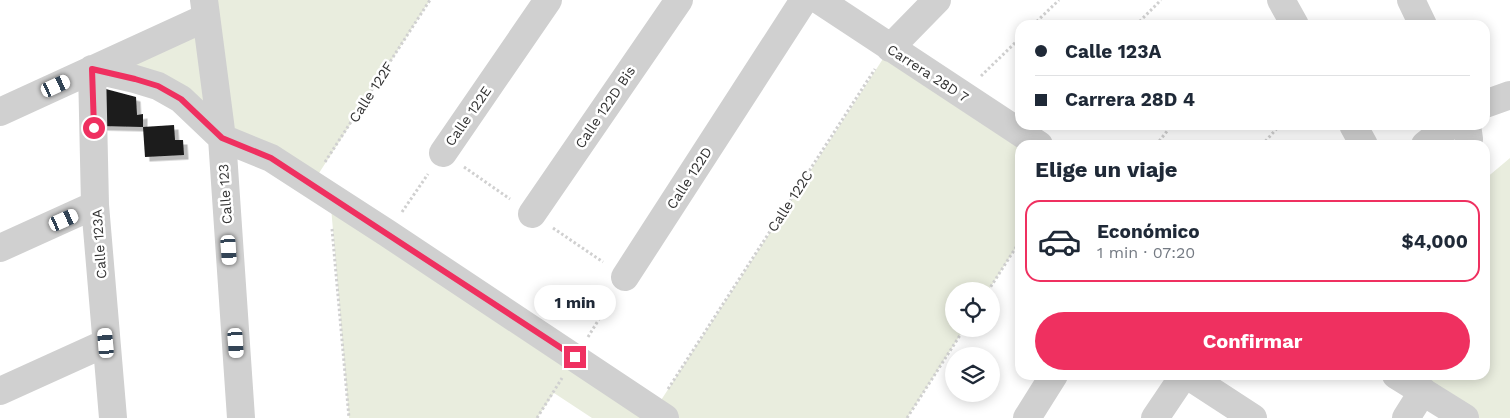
<!DOCTYPE html>
<html lang="es">
<meta charset="utf-8">
<style>
body{margin:0;font-family:"Work Sans",sans-serif;background:#f2f2f3;color:#1f2937;height:100vh;display:flex;flex-direction:column;font-size:19px;white-space:nowrap}
*{box-sizing:border-box;margin:0}
p{font-size:16px;color:#747a83}
.icon{flex:none;width:28px;height:28px;fill:none;stroke:currentColor;stroke-width:2;stroke-linecap:round;stroke-linejoin:round}
.map{position:relative;flex:1;overflow:hidden}
.panel{position:absolute;left:1015px;top:140px;width:475px;height:240px;display:flex;flex-direction:column;background:#fff;border-radius:15px;box-shadow:0 2px 12px #0003}
.panel>*{flex:none}
.banner{position:absolute;left:1015px;top:20px;width:475px;height:110px;border-radius:15px;box-shadow:0 2px 12px #0003;display:grid;align-content:center;height:110px;padding:0 20px;background:#fff}
.controls{position:absolute;left:945px;top:282px;display:grid;gap:10px}
.controls a{display:grid;place-items:center;width:55px;height:55px;border-radius:50%;background:#fff;box-shadow:0 2px 12px #0003;font-size:25px}
.end{position:absolute;width:22px;height:22px;margin:-11px;border:6px solid #ef3060;background:#fff;box-shadow:0 0 0 2px #fff}
.from{border-radius:50%}
.bubble{position:absolute;height:35px;border-radius:18px;background:#fff;box-shadow:0 2px 12px #0003;font-size:16px;font-weight:700;line-height:35px;text-align:center}
.car{position:absolute;width:15px;height:30px;margin:-15px -8px;border-radius:6px;box-shadow:0 0 4px 1px #0007;background:linear-gradient(#fff 24%,#345 0 40%,#fff 0 76%,#345 0 86%,#fff 0)}
.banner b{display:flex;align-items:center;gap:18px;height:48px;font-size:19px}
.banner b+b{border-top:1px solid #e0e1e3}
.banner i{width:12px;height:12px;background:#1f2937}
ul{padding:0;list-style:none}
li{display:flex;align-items:center;gap:15px;height:82px;margin:0 10px 8px;padding:0 10px;border:2px solid transparent;border-radius:15px}
li div{flex:1}
li b{display:block;font-size:19px}
li em{font-style:normal;font-weight:700}
li.on{border-color:#ef3060}
li>.icon{width:45px;height:45px;stroke-width:1.5}
h2{padding:0 20px;font-size:22px;line-height:60px}
.button{display:flex;gap:10px;margin-top:auto;padding:10px 20px}
.button a{flex:1;height:58px;border-radius:30px;background:#ef3060;color:#fff;font-size:20px;font-weight:700;line-height:58px;text-align:center}
.map>svg:first-child{display:block}
.green{fill:#e9edde}
.building{fill:#1a1a1a;filter:url(#shadow)}
.lines{fill:none;stroke-linecap:round;stroke-linejoin:round}
.path{stroke:#d0d0d0;stroke-width:3;stroke-dasharray:2.5 2.5;stroke-linecap:butt}
.minor{stroke:#d0d0d0;stroke-width:28}
.route{stroke:#ef3060;stroke-width:6}
.labels{text-anchor:middle;dominant-baseline:central;stroke-width:5;stroke-linejoin:round;paint-order:stroke}
.street-label{font-size:14px;fill:#333;stroke:#fff}
</style>
<div class="map">
<svg width="1510" height="418" viewBox="0 0 1510 418">
<defs>
<filter id="shadow"><feDropShadow dx="4.5" dy="4.5" stdDeviation="0" flood-color="#0004"/></filter>
</defs>
<rect width="100%" height="100%" fill="#fff"/>
<path class="green" d="M204,0H430L312,184L181,99L92,69L205,18Z
M890,48L1020,145V241L988,291H954V329H964L907,418H592L554,393L537,418H349L330,195L654,411Z
M1510,158V418H1465L1396,375H1485V179Z"/>
<path class="building" d="M102,88L136,97L137,115L143,114V127L101,126Z
M174,125L175,140H183L184,155L145,157L143,127Z"/>
<g class="lines">
<path class="path" d="M1033,25L1059,0
M1136,25L1161,0
M981,76L1020,38
M1156,145L1172,125
M1262,145L1280,125
M325,162L430,0
M464,167L510,199
M402,212L428,174
M553,228L603,262
M332,229L349,418
M988,291L1020,241
M588,337L612,298
M668,389L875,69
M537,418L562,378
M907,418L964,329"/>
<path class="minor" d="M204,0L222,138L241,418
M819,0L1039,145
M1281,0L1295,25
M1411,0L1423,25
M890,48L937,0
M92,69L135,79L158,86L181,99L222,138L271,158L387,233L665,418
M92,69L95,205L113,418
M1485,104L1510,95
M0,112L205,18
M1353,125L1364,145
M1467,125L1469,139L1468,145
M1425,145L1450,125
M443,153L548,0
M532,214L679,0
M0,248L95,205
M625,277L804,0
M1187,375L1253,418
M1396,375L1465,418
M0,391L106,343
M1027,418L1054,375
M1155,418L1184,375
M1406,418L1423,391"/>
</g>
<g class="lines">
<path class="route" d="M94,128L92,69L135,79L158,86L181,99L222,138L271,158L575,357"/>
</g>
<g class="labels">
<g class="street-label">
<text transform="translate(928 73) rotate(33)">Carrera 28D 7</text>
<text transform="translate(371 92) rotate(-57)">Calle 122F</text>
<text transform="translate(605 107) rotate(-56)">Calle 122D Bis</text>
<text transform="translate(468 116) rotate(-55)">Calle 122E</text>
<text transform="translate(689 178) rotate(-57)">Calle 122D</text>
<text transform="translate(225 194) rotate(-94)">Calle 123</text>
<text transform="translate(790 201) rotate(-57)">Calle 122C</text>
<text transform="translate(99 244) rotate(-94)">Calle 123A</text>
</g>
</g>
</svg>
<div class="controls">
<a><svg class="icon" aria-label="locate" viewBox="0 0 24 24"><circle cx="12" cy="12" r="6"/><path d="M12 2v4M12 18v4M2 12h4M18 12h4"/></svg></a>
<a><svg class="icon" aria-label="layers" viewBox="0 0 24 24"><path d="M12 4l9 5-9 5-9-5zM3 14l9 5 9-5"/></svg></a>
</div>
<i class="end from" style="left:94px;top:128px"></i>
<i class="end" style="left:575px;top:357px"></i>
<div class="bubble" style="left:534px;top:285px;width:82px">1 min</div>
<i class="car" style="left:56px;top:86px;rotate:65deg"></i>
<i class="car" style="left:64px;top:220px;rotate:66deg"></i>
<i class="car" style="left:229px;top:250px;rotate:176deg"></i>
<i class="car" style="left:106px;top:343px;rotate:355deg"></i>
<i class="car" style="left:236px;top:343px;rotate:176deg"></i>
<div class="banner">
<b><i class="from"></i>Calle 123A</b>
<b><i></i>Carrera 28D 4</b>
</div>
<section class="panel">
<h2>Elige un viaje</h2>
<ul>
<li class="on"><svg class="icon" aria-label="car" viewBox="0 0 24 24"><path d="M5 17H2v-5l4-1 3-4h7l3 4 3 1v5h-3M9 17h6M6 11h13"/><circle cx="7" cy="17" r="2"/><circle cx="17" cy="17" r="2"/></svg><div><b>Económico</b><p>1 min · 07:20</p></div><em>$4,000</em></li>
</ul>
<div class="button"><a>Confirmar</a></div>
</section>
</div>
